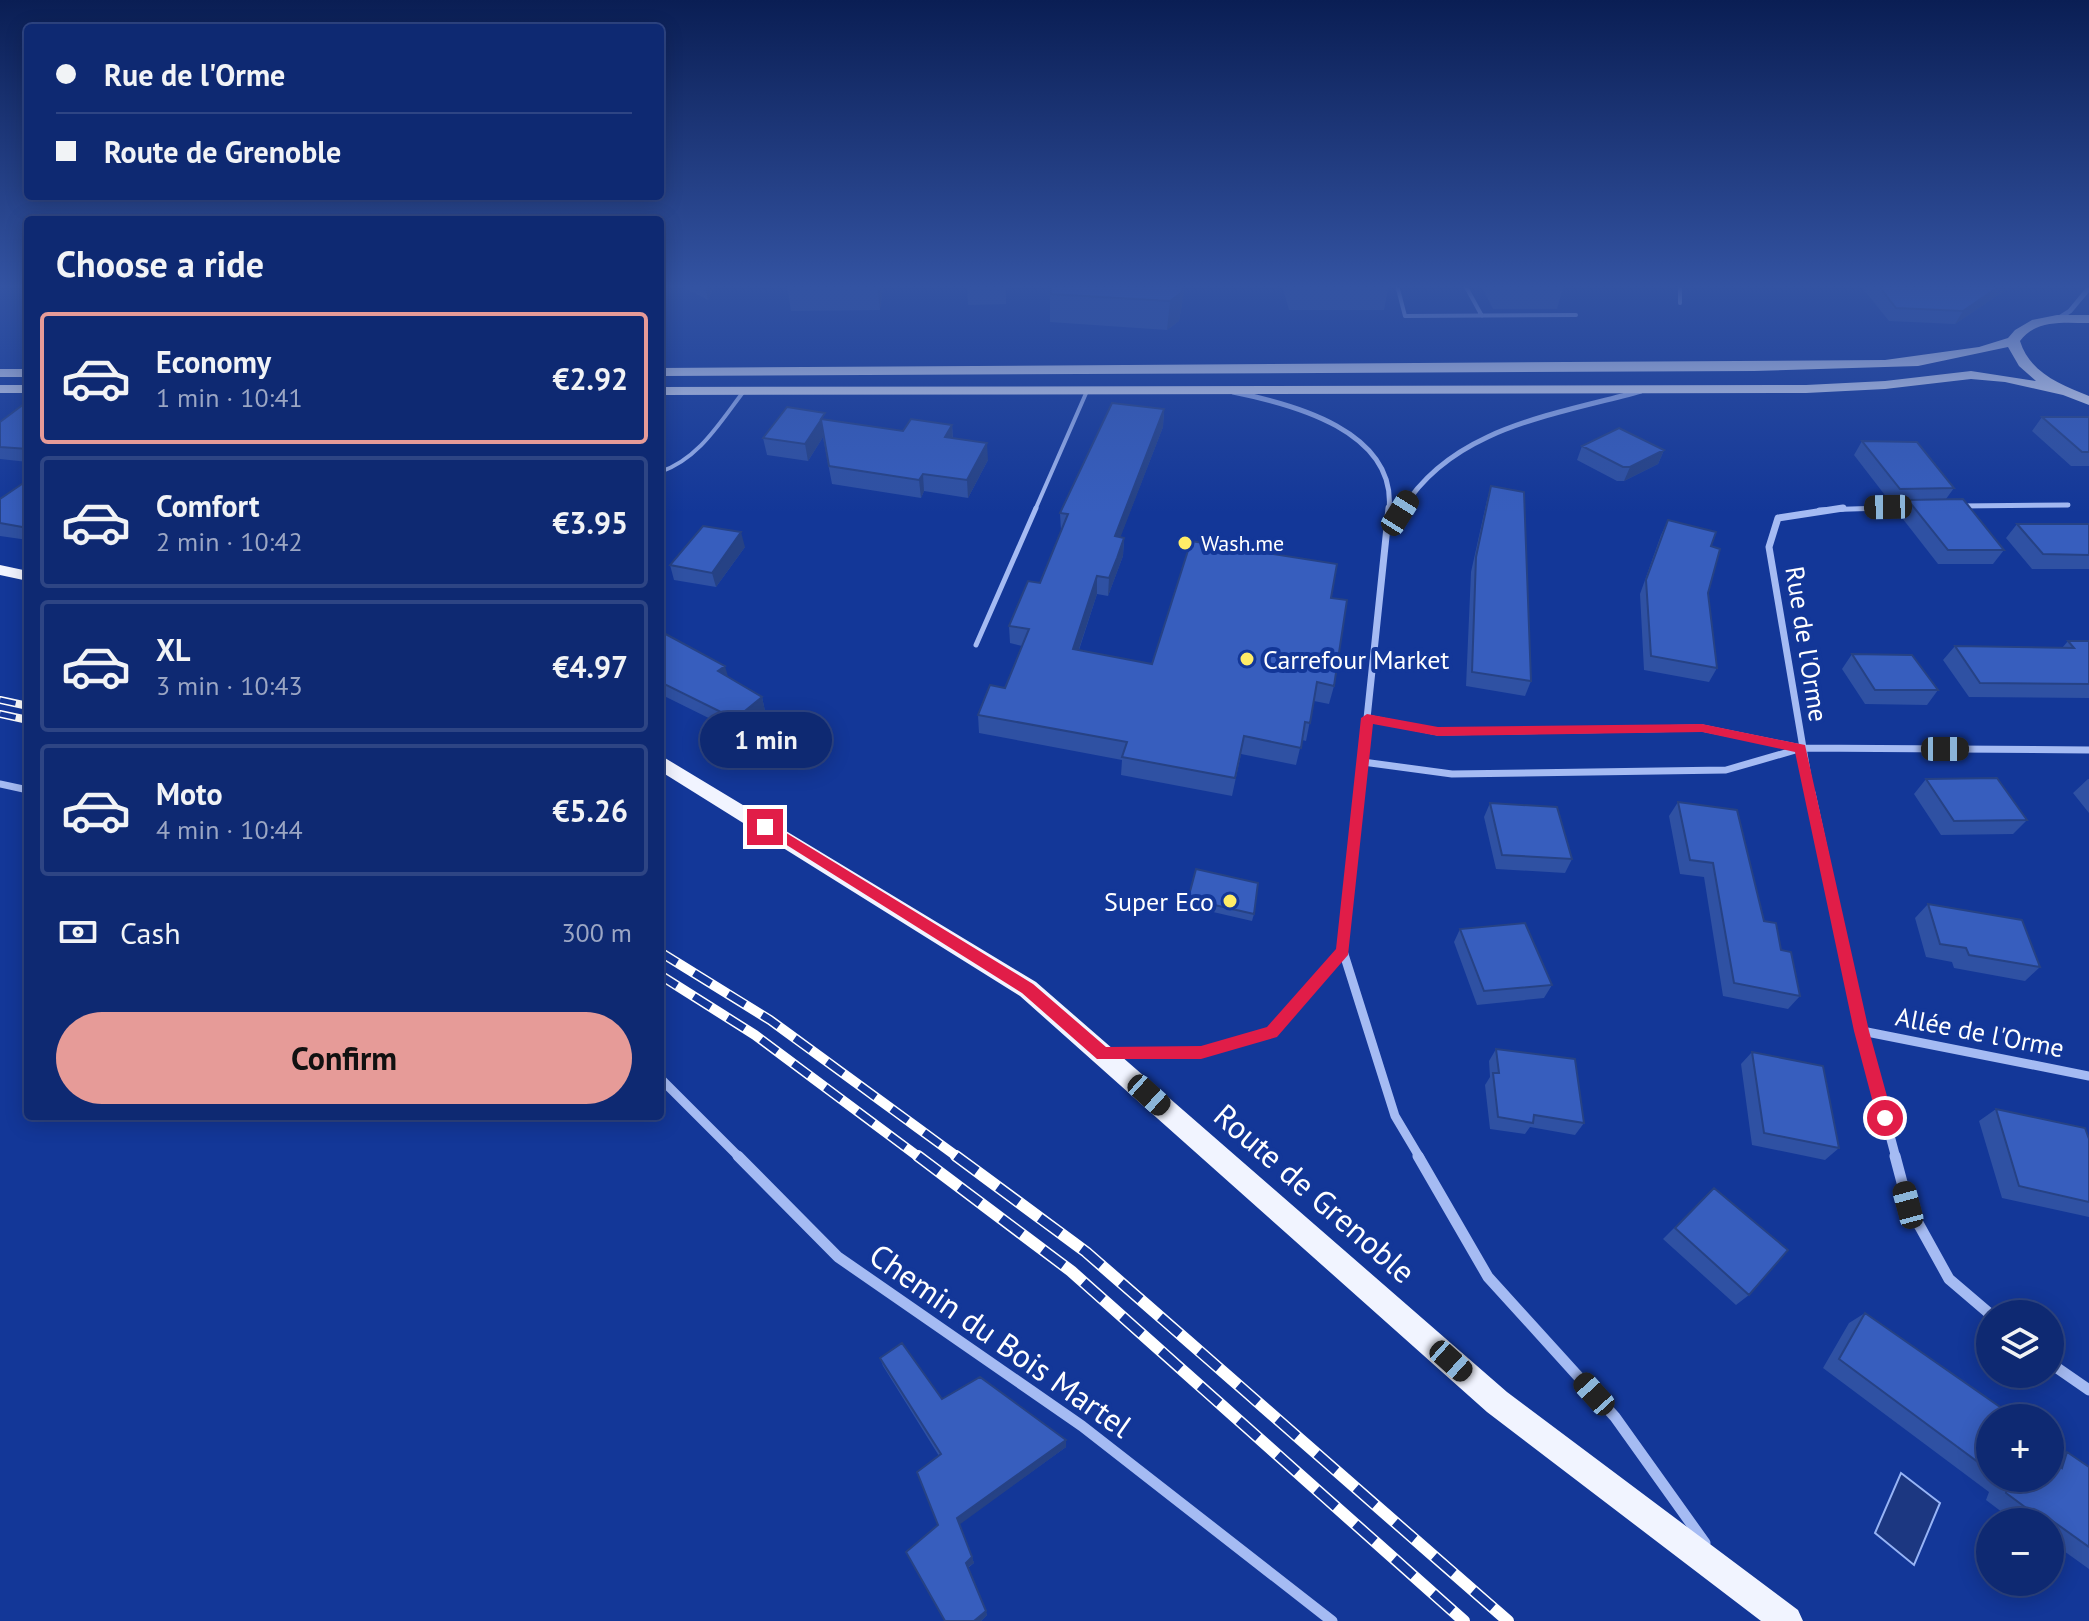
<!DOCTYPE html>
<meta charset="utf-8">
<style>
body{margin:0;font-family:"PT Sans",sans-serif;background:#173177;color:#f1f3f6;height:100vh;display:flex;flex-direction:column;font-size:30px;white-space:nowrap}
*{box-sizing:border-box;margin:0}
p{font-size:26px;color:#9ba6c4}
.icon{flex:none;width:44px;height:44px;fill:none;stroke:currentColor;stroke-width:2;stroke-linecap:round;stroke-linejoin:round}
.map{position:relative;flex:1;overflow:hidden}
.panel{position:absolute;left:24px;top:216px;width:640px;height:904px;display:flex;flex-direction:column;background:#0e2972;border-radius:8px;box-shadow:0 4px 20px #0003,0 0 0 2px #2e4584}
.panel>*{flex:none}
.guide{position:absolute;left:24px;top:24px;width:640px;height:176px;border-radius:8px;box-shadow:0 4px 20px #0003,0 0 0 2px #2e4584;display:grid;align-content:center;height:176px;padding:0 32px;background:#0e2972}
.controls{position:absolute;left:1976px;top:1300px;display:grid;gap:16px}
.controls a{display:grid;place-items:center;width:88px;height:88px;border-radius:50%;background:#0e2972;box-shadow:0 4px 20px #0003,0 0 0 2px #2e4584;font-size:40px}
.end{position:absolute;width:36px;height:36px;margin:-18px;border:10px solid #e11d48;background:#fff;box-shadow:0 0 0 4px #fff}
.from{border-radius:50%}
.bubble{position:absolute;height:56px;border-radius:28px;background:#0e2972;box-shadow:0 4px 20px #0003,0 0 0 2px #2e4584;font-size:26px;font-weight:600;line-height:56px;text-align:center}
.car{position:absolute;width:24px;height:48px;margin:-24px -12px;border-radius:10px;box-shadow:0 0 6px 2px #0007;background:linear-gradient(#222 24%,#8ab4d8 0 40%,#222 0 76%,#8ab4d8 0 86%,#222 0)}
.guide b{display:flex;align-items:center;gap:28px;height:76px;font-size:30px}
.guide b+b{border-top:2px solid #2e4584}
.guide i{width:20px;height:20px;background:#f1f3f6}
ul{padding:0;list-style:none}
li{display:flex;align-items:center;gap:24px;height:132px;margin:0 16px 12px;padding:0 16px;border:4px solid #2e4584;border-radius:8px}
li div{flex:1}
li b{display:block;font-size:30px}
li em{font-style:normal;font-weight:600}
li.selected{border-color:#e69b98}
li>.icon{width:72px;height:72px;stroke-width:1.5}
h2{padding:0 32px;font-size:36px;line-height:96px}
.pay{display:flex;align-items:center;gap:20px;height:88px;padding:0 32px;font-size:30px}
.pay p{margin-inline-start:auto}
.primary-button{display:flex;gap:16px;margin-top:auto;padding:16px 32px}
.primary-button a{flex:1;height:92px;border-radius:48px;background:#e69b98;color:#111;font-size:32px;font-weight:600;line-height:92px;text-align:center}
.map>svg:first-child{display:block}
.water{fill:#1c3781;stroke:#97b4f6;stroke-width:2}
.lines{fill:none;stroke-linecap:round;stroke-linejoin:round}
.lane-far1{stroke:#a5bbf3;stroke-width:4}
.lane{stroke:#a5bbf3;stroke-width:5}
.street-far3{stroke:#a5bbf3;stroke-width:5}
.street-far2{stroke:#a5bbf3;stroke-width:7}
.street-far1{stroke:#a5bbf3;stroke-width:9}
.street{stroke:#a5bbf3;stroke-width:11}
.primary{fill:#f1f4ff;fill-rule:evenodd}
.rail-far2-casing{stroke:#fff;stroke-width:8}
.rail-far1-casing{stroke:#fff;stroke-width:10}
.rail-casing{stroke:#fff;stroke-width:12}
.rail-far2{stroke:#133798;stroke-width:5;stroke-dasharray:16;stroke-linecap:butt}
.rail-far1{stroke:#133798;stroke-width:7;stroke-dasharray:20;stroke-linecap:butt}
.rail{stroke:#133798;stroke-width:9;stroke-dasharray:26;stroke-linecap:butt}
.wall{fill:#2f51a3}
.shaded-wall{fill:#264285}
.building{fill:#375ebe;stroke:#264285;stroke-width:2}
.route{fill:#e11d48}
.poi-dot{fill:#ffec67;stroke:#133798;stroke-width:3}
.labels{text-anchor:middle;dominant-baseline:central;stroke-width:8;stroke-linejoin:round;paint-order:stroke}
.far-poi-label{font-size:22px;fill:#fff;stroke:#133798;text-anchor:start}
.street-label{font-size:26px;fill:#fff;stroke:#133798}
.poi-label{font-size:26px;fill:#fff;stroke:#133798;text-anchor:start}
.near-street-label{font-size:32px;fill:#fff;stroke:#133798}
</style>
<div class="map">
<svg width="2089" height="1621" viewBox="0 0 2089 1621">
<rect width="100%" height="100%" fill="#133798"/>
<path class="water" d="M1901,1473L1940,1503L1914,1565L1875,1533Z"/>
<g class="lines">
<path class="lane-far1" d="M1397,285L1405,316L1576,315
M1465,285L1482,316
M1680,285V303
M660,472C699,459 720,422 744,391
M1035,510L1087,391"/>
<path class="lane" d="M976,645L1036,508"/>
<path class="street-far3" d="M2059,318L2070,311L2089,288
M1233,392C1293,404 1397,431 1389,510
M1960,506L2068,505
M1402,510C1452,427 1555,415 1641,391
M1819,510L1915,507"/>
<path class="street-far2" d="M1390,529L1403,508
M1367,718L1438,732L1702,728L1801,748L2089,750
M1363,762L1452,774L1726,770L1799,749
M0,784L28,790
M1359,795L1389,508
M1811,795L1769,547L1778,518L1843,508"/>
<path class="street-far1" d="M1359,793L1343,951L1395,1116L1420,1158
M1811,793L1862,1031L1896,1158
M1862,1031L2089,1076
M1108,1054L1201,1053L1272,1033L1343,951
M660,1078L740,1158"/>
<path class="street" d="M738,1156L838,1257L1082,1426L1332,1621
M1418,1156L1488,1277L1615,1417L1705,1543
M1895,1156L1908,1205L1949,1279L1990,1314
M2050,1363L2089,1390"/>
<path class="primary" d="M2057,315H2089V323C2064,323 2036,319 2020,341C2030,373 2060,384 2089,396V405L2063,395L2005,382L1971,379L1885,389L1806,393L660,395V387L1806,385L1885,381L1971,371L2036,381L2019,366L2008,347L1918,366L1754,371L660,376V368L1885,360L1979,347L2008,338L2015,330L2032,320Z
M0,369H28V377H0Z
M0,385H28V393H0Z
M0,565L28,571V581L0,575Z
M660,755L1036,982L1507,1392L1798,1610L1803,1621H1761L1487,1412L1020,996L660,771Z"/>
<defs>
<path id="rail-far2" d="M0,700L28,706
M0,714L28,720"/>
<path id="rail-far1" d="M660,952L770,1020L959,1158
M660,975L755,1035L920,1158"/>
<path id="rail" d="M918,1156L1071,1271L1464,1621
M956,1156L1086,1252L1508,1621"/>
</defs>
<use href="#rail-far2" class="rail-far2-casing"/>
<use href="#rail-far1" class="rail-far1-casing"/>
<use href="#rail" class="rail-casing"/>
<use href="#rail-far2" class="rail-far2"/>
<use href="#rail-far1" class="rail-far1"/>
<use href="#rail" class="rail"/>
</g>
<path class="wall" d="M679,285H714L708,300Z
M787,285H883L880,310L791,311Z
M967,285H1006V304L968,305Z
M1185,285L1179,321L1167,330L1050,322V294Z
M1282,285H1389L1384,310H1289Z
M1481,285H1564L1557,309H1493Z
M1860,285H2013L1955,324L1889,321Z
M28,401V462L0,459V422Z
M1164,409L1163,427L1120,537L1124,538L1123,556L1108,596L1097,594L1079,650L1152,664L1331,598L1334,686L1329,704L1314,701L1306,741L1302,740L1296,765L1241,754L1232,796L1121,775L1122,760L979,733L978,715L1005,688L1022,646L1010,643L1009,626L1040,583L1061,531L1060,513Z
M2042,417H2089V466H2071L2032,431Z
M827,420L903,431L952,425L953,438L988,460L968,498L924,491L921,498L832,484L823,437L808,461L767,455L763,438Z
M1862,441L1954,488L1946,499L2004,550L1993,564H1938L1899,514L1907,503H1891L1854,455Z
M1582,446L1664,450L1658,464L1624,481H1617L1577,460Z
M28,485V540L0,536V499Z
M1491,486L1531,681L1525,696L1466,686L1471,572L1487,500Z
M1668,520L1711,546L1708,593L1717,668L1709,682L1644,670L1640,594L1661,535Z
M2017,524H2089V569H2032L2006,538Z
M745,547L716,587L674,580L670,565Z
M660,631L729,678L762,697L765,711L739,733L660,694Z
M2068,641H2089V698L1969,697L1943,660L1955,646L2062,648Z
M1852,654L1938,690L1927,705L1865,704L1842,669Z
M1926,779L2027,820L2013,834L1941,835L1914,794Z
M2088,779H2089V813L2073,793Z
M1678,802L1764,921L1800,996L1788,1009L1723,996L1704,877L1680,874L1669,816Z
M1490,803L1572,859L1565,873L1496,869L1484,817Z
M1188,899L1254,914L1252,921L1187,906Z
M1928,904L2040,967L2025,981L1954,968L1952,962L1926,957L1915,918Z
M1460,929L1552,985L1544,998L1477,1005L1454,942Z
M1496,1049L1584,1123L1575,1135L1530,1127L1525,1134L1490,1129L1485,1085L1490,1077L1489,1061Z
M1752,1052L1839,1148L1825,1160L1752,1145L1741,1064Z
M1996,1109L2089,1139V1217L2002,1198L1979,1121Z
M1714,1188L1749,1295L1736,1305L1663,1239Z
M1865,1313L1990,1418V1478H2050V1458L2067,1452L2089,1467V1569L2050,1541V1522H2015L1986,1500L1989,1492L1823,1368L1849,1323Z
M880,1358L942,1399L1066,1447L959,1524L974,1563L968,1568L987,1615L981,1621H945L938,1526L939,1456L883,1366Z"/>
<path class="shaded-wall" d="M705,285H714L708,300Z
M877,285H883L880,310Z
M1183,285H1185L1179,321L1167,330L1170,301Z
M2001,285H2013L1955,324L1963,311Z
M1164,409L1163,427L1114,554L1115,536Z
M821,420L823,437L808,461L805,444Z
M952,425L953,441L945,437Z
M987,443L988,460L968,498L967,480Z
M1664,450L1658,464L1624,481L1630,467Z
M923,474L924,491L921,498L919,480Z
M741,532L745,547L716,587L712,573Z
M1124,538L1123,556L1108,596L1109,578Z
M1097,576V594L1073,667V649Z
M725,666L729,680L718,671Z
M762,697L765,711L739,733L735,719Z
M1066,1440V1447L959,1525L957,1518Z
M972,1557L974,1563L967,1568L966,1563Z
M986,1611L987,1615L981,1621H974Z"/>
<path class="building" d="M1053,285H1183L1181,293L1170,301L1050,294Z
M1878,285H2001L1963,311L1896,308Z
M28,401V449L0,447V422Z
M1112,403L1164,409L1115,536L1124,538L1117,558L1109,578L1097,576L1073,649L1152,664L1191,541L1337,564L1331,598L1347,600L1334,686L1317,682L1310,723L1305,722L1301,748L1244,736L1235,778L1122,757L1127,742L978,715L990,685L1005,688L1029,629L1009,626L1028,581L1040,583L1068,514L1060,513Z
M787,407L825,413L821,419L903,431L911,419L952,425L945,437L987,443L967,480L923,474L919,480L829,466L821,420L805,444L763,438Z
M2042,417H2089V452H2082Z
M1619,428L1664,450L1630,467H1623L1582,446Z
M1862,441L1917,442L1954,488L1900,489Z
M22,484L28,485V528L0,523V499Z
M1491,486L1524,492L1531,681L1472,672L1476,557Z
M1963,499L2004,550H1948L1908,500Z
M1668,520L1716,532L1711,546L1720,549L1708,593L1717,668L1651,656L1646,580Z
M2017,524H2089V555L2043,554Z
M703,526L741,532L712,573L670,565Z
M660,631L725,666L718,671L762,697L735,719L660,682Z
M2068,641H2089V684L1980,683L1955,646L2074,648Z
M1852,654L1912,655L1938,690H1875Z
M1997,778L2027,820L1954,821L1926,779Z
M1678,802L1737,810L1764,921L1776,923L1781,950L1791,952L1800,996L1734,983L1713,863L1690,860Z
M1490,803L1557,807L1572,859L1502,855Z
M1196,869L1258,883L1254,914L1188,899Z
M1928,904L2022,920L2040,967L1969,955L1966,948L1940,944Z
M1525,923L1552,985L1484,991L1460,929Z
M1496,1049L1575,1059L1584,1123L1534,1115L1533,1123L1498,1117L1493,1073H1499Z
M1752,1052L1823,1066L1839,1148L1764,1133Z
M1996,1109L2085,1128L2089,1139V1202L2019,1186Z
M1714,1188L1788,1250L1749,1295L1675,1228Z
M1865,1313L2000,1407L1997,1418H1990V1471L1839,1359Z
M902,1343L942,1399L980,1377L1066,1440L957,1518L972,1557L966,1563L986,1611L974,1621H945L906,1552L938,1525L917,1472L941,1454L880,1358Z
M2067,1452L2089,1467V1547L2047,1517L2045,1522L2006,1493L2009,1485L1999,1478H2050V1459L2062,1468Z"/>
<linearGradient id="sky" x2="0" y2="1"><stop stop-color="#0a1e54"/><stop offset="0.56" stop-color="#3353a2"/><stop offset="1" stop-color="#3353a2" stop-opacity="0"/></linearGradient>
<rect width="2089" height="512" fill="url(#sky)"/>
<path class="route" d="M1367,714L1438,727L1702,724L1805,745L1869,1031L1893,1118L1891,1123H1879L1877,1118L1854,1031L1795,752L1702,732L1438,736L1373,724L1348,955L1277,1037L1201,1059H1097L1022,993L758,827L760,823H770L1033,984L1106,1047L1201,1046L1267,1027L1336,949L1361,718Z"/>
<g class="poi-dot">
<circle cx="1185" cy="543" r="8"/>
<circle cx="1247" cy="659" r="8"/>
<circle cx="1230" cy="901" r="8"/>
</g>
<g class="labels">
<g class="far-poi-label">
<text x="1201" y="543">Wash.me</text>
</g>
<g class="street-label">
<text transform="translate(1807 644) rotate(81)">Rue de l'Orme</text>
<text transform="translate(1980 1032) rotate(11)">Allée de l'Orme</text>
</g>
<g class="poi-label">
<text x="1263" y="659">Carrefour Market</text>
<text x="1214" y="901" text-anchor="end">Super Eco</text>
</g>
<g class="near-street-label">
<text transform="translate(1315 1193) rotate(41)">Route de Grenoble</text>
<text transform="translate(1001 1340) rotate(35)">Chemin du Bois Martel</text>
</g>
</g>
</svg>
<div class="controls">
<a><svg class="icon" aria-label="layers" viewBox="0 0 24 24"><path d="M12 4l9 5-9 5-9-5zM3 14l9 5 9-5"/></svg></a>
<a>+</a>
<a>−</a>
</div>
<i class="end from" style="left:1885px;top:1118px"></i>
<i class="end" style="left:765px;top:827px"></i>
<div class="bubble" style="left:700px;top:712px;width:132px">1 min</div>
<i class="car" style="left:1888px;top:507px;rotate:269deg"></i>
<i class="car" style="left:1400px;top:513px;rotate:32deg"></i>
<i class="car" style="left:1945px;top:749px;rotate:90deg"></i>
<i class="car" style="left:1149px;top:1095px;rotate:132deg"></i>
<i class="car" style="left:1908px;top:1205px;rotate:345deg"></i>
<i class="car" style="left:1451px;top:1361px;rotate:132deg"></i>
<i class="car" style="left:1594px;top:1394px;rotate:318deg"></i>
<div class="guide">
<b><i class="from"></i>Rue de l'Orme</b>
<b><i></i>Route de Grenoble</b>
</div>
<section class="panel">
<h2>Choose a ride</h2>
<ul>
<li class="selected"><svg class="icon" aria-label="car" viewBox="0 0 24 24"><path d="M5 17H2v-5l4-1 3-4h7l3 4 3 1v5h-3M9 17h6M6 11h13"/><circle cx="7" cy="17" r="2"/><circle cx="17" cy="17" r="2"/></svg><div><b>Economy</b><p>1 min · 10:41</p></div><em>€2.92</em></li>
<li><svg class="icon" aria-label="car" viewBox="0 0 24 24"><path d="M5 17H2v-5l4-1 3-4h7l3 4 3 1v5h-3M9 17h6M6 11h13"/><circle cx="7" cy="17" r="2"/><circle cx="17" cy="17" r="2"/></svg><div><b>Comfort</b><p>2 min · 10:42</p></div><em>€3.95</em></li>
<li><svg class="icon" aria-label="car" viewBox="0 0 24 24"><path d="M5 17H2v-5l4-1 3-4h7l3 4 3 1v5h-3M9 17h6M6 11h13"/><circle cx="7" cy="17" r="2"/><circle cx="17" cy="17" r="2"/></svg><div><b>XL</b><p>3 min · 10:43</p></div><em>€4.97</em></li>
<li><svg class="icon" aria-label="car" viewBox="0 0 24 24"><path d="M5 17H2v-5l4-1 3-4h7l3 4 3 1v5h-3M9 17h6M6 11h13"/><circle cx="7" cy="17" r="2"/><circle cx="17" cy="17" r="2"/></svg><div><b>Moto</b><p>4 min · 10:44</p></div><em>€5.26</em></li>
</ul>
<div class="pay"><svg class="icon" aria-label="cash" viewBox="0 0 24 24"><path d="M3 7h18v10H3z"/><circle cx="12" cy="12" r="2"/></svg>Cash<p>300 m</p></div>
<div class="primary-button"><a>Confirm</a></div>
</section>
</div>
